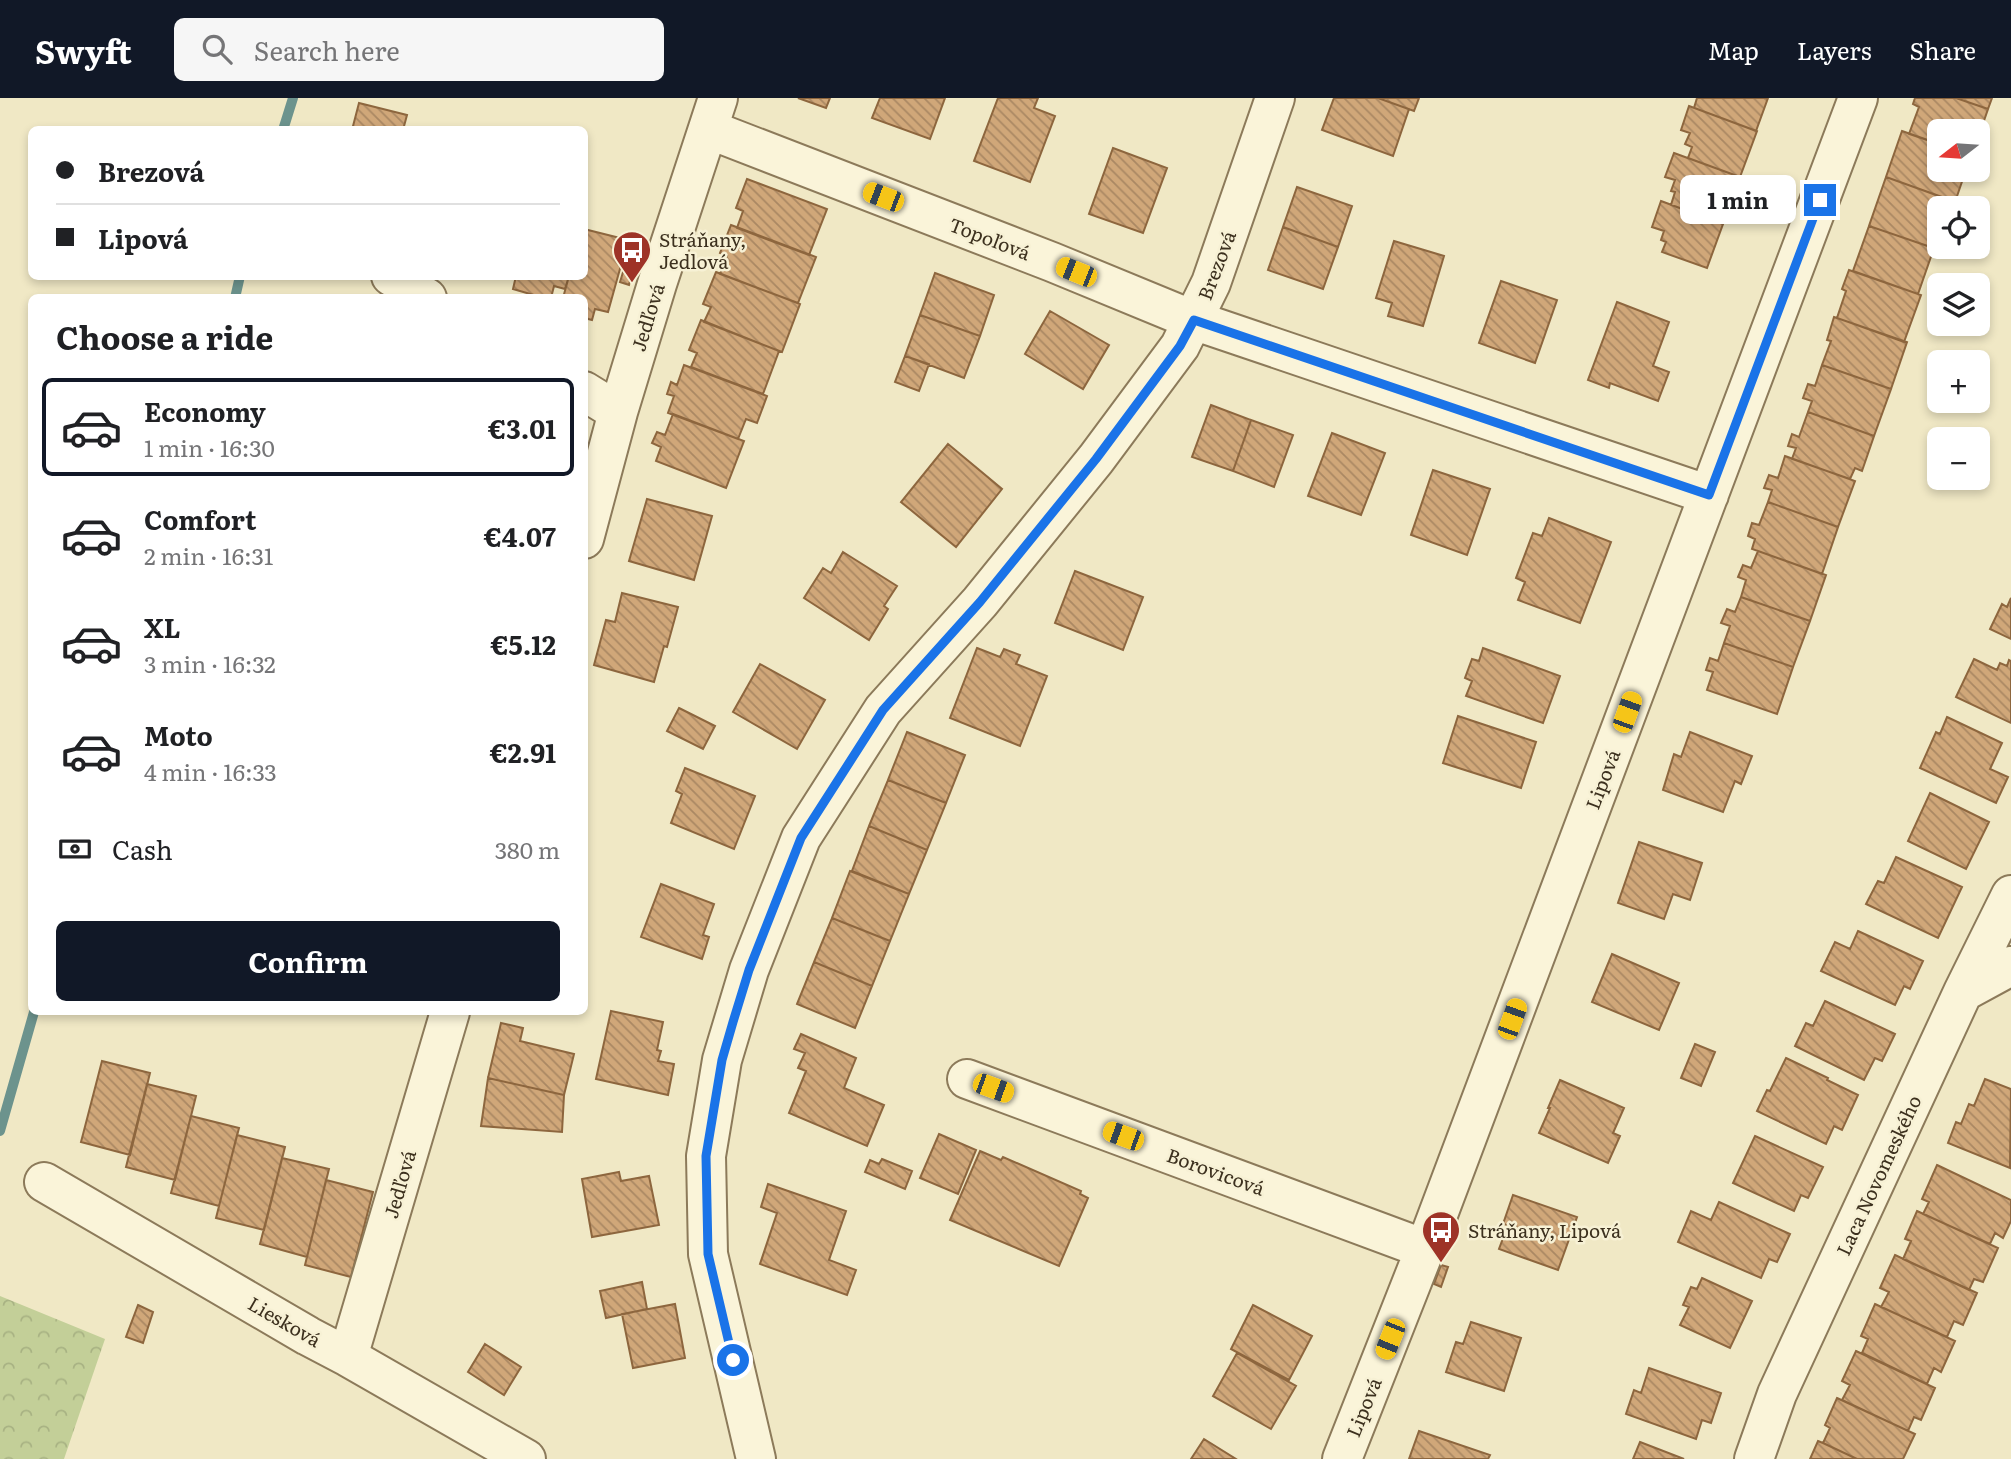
<!DOCTYPE html>
<meta charset="utf-8">
<style>
body{margin:0;font-family:Literata,serif;background:#f6f6f6;color:#202124;height:100vh;display:flex;flex-direction:column;font-size:26px;white-space:nowrap}
*{box-sizing:border-box;margin:0}
p{font-size:23px;color:#757577}
.icon{flex:none;width:38px;height:38px;fill:none;stroke:currentColor;stroke-width:2;stroke-linecap:round;stroke-linejoin:round}
.map{position:relative;flex:1;overflow:hidden}
.sheet{position:absolute;left:28px;top:196px;width:560px;height:721px;display:flex;flex-direction:column;background:#fff;border-radius:10px;box-shadow:0 4px 10px #0003}
.sheet>*{flex:none}
.hud{position:absolute;left:28px;top:28px;width:560px;height:154px;border-radius:10px;box-shadow:0 4px 10px #0003;display:grid;align-content:center;height:154px;padding:0 28px;background:#fff}
.needle{width:46px;rotate:253deg}
.buttons{position:absolute;left:1927px;top:21px;display:grid;gap:14px}
.buttons a{display:grid;place-items:center;width:63px;height:63px;border-radius:10px;background:#fff;box-shadow:0 4px 10px #0003;font-size:35px}
.end{position:absolute;width:32px;height:32px;margin:-16px;border:9px solid #1a73e8;background:#fff;box-shadow:0 0 0 4px #fff}
.from{border-radius:50%}
.bubble{position:absolute;height:49px;border-radius:10px;background:#fff;box-shadow:0 4px 10px #0003;font-size:23px;font-weight:700;line-height:49px;text-align:center}
.car{position:absolute;width:21px;height:42px;margin:-21px -10px;border-radius:9px;box-shadow:0 0 5px 2px #0007;background:linear-gradient(#f5c518 24%,#345 0 40%,#f5c518 0 76%,#345 0 86%,#f5c518 0)}
.hud b{display:flex;align-items:center;gap:24px;height:66px;font-size:26px}
.hud b+b{border-top:2px solid #e0e0e0}
.hud i{width:18px;height:18px;background:#202124}
ul{padding:0;list-style:none}
li{display:flex;align-items:center;gap:21px;height:98px;margin:0 14px 10px;padding:0 14px;border:4px solid transparent;border-radius:10px}
li div{flex:1}
li b{display:block;font-size:26px}
li em{font-style:normal;font-weight:700}
li.active{border-color:#111827}
li>.icon{width:63px;height:63px;stroke-width:1.5}
h2{padding:0 28px;font-size:32px;line-height:84px}
.pay{display:flex;align-items:center;gap:18px;height:77px;padding:0 28px;font-size:26px}
.pay p{margin-inline-start:auto}
.action{display:flex;gap:14px;margin-top:auto;padding:14px 28px}
.action a{flex:1;height:80px;border-radius:10px;background:#111827;color:#fff;font-size:28px;font-weight:700;line-height:80px;text-align:center}
header{display:flex;align-items:center;gap:42px;box-sizing:border-box;height:98px;padding:0 35px;background:#111827;color:#fff}
header strong{font-size:33px}
nav{display:flex;gap:38px;margin-inline-start:auto;font-size:24px}
.search{width:490px;height:63px;background:#f6f6f6;display:flex;align-items:center;gap:18px;box-sizing:border-box;padding:0 24px;border-radius:10px;color:#757577;font-size:26px}
.map>svg:first-child{display:block}
.forest{fill:url(#forest-crowns)}
.lines{fill:none;stroke-linecap:round;stroke-linejoin:round}
.stream{stroke:#6c938d;stroke-width:10}
.building{fill:url(#building-back-hatch);stroke:#8d663e;stroke-width:2}
.minor-casing{stroke:#8c7a5a;stroke-width:42}
.minor{stroke:#faf4d9;stroke-width:38}
.route{stroke:#1a73e8;stroke-width:9}
.labels{text-anchor:middle;dominant-baseline:central;stroke-width:5;stroke-linejoin:round;paint-order:stroke}
.street-label{font-size:19px;fill:#3c301e;stroke:#f7f1d5}
.poi-label{font-size:19px;fill:#3c301e;stroke:#f7f1d5;text-anchor:start}
</style>
<header>
<strong>Swyft</strong>
<div class="search"><svg class="icon" aria-label="search" viewBox="0 0 24 24"><circle cx="10" cy="10" r="6"/><path d="M15 15l6 6"/></svg>Search here</div>
<nav><a>Map</a><a>Layers</a><a>Share</a></nav>
</header>
<div class="map">
<svg width="2011" height="1361" viewBox="0 0 2011 1361">
<defs>
<pattern id="forest-crowns" width="20" height="18" patternUnits="userSpaceOnUse" patternTransform="scale(1.75)"><rect width="20" height="18" fill="#c3cf98"/><path d="M2 6a3 3 0 1 1 6 0M12 15a3 3 0 1 1 6 0" fill="none" stroke="#a8b283"/></pattern>
<pattern id="building-back-hatch" width="6" height="6" patternUnits="userSpaceOnUse" patternTransform="scale(1.75)"><rect width="6" height="6" fill="#d0a779"/><path d="M-1 5l2 2M0 0l6 6M5-1l2 2" fill="none" stroke="#aa8863"/></pattern>
</defs>
<rect width="100%" height="100%" fill="#f0e8c5"/>
<path class="forest" d="M0,1198L105,1241L64,1361H0Z"/>
<g class="lines">
<path class="stream" d="M283,32L293,0
M235,200L240,178
M0,1033L34,914"/>
</g>
<path class="building" d="M798,0H830L826,10Z
M880,0H945L930,41L872,20Z
M998,0H1038L1034,10L1055,18L1030,84L974,63Z
M1334,0H1378L1409,11L1393,58L1322,32Z
M1378,0H1419L1414,13Z
M1697,0H1768L1756,33L1694,10Z
M1915,0H1956L1988,11L1978,40V33H1939V46L1909,36L1919,9L1913,6Z
M1956,0H1992L1988,11Z
M359,5L407,17L403,32H352Z
M1689,8L1757,33L1740,79L1688,60L1692,49L1685,46L1690,35L1681,32Z
M1902,33L1939,46V72H1966L1955,104L1886,79Z
M1113,50L1167,70L1143,135L1089,116Z
M1674,55L1740,79L1723,126L1671,107L1675,94L1671,93L1675,82L1665,79Z
M1886,79L1953,103L1951,110H1939V143L1936,151L1869,128Z
M747,81L827,111L809,157L737,130L743,113L736,110Z
M1297,89L1352,108L1338,149L1283,129Z
M1661,103L1723,126L1707,170L1662,154L1666,144L1661,142L1664,133L1652,129Z
M731,127L816,159L798,205L720,176L727,158L720,155Z
M1869,128L1934,150L1918,196L1853,173Z
M1283,129L1338,149L1323,191L1268,172Z
M584,131L628,142L608,214L595,211L592,222L584,220V200H563L569,178H584Z
M1394,143L1444,158L1423,228L1388,218L1392,205L1376,200Z
M627,161L635,163L629,187L620,184Z
M1849,172L1921,197L1904,244L1837,220L1846,193L1842,191Z
M716,174L800,206L782,254L704,224L711,209L703,206Z
M935,175L994,197L980,238L920,217Z
M516,178H569L565,191L554,188L551,200H544L513,191Z
M1501,183L1557,202L1535,265L1479,245Z
M1617,204L1669,224L1653,268L1669,274L1658,303L1610,285L1609,290L1588,282Z
M1050,213L1109,247L1083,291L1025,256Z
M920,217L980,238L964,280L905,258Z
M1834,219L1907,244L1891,291L1822,267L1831,243L1827,242Z
M701,222L779,253L763,296L691,269L697,255L689,252Z
M905,258L929,266L919,293L895,284Z
M684,267L767,298L757,325L746,321L738,341L668,315L674,298L667,296L671,284L677,287Z
M1822,267L1891,291L1874,338L1808,314L1812,303L1803,300L1808,286L1815,288Z
M1211,307L1251,322L1233,373L1192,359Z
M1808,314L1874,338L1862,373L1855,370L1850,381L1792,361L1796,350L1788,348L1792,336L1799,339Z
M673,316L744,343L726,390L656,363L661,349L652,345L657,334L665,337Z
M1251,322L1293,337L1274,389L1233,373Z
M1332,335L1385,355L1361,417L1308,398Z
M948,346L1002,391L956,449L901,404Z
M1785,358L1855,383L1838,429L1768,404L1772,392L1764,390L1769,377L1778,380Z
M1433,372L1490,391L1467,457L1411,437Z
M647,401L712,418L694,482L629,463Z
M1768,404L1838,429L1822,476L1752,451L1755,441L1748,438L1752,425L1759,427Z
M1549,420L1611,444L1580,525L1518,502L1525,484L1516,480L1533,435L1542,438Z
M1758,453L1826,477L1810,523L1741,499L1746,482L1738,479L1743,467L1751,470Z
M843,454L897,488L884,508L888,511L869,542L804,500L823,470L831,475Z
M1075,473L1143,499L1123,552L1055,525Z
M622,495L678,509L667,549L664,548L654,584L594,567L606,522L615,524Z
M1741,499L1810,523L1793,569L1724,545L1730,528L1721,525L1727,511L1735,514Z
M2011,500V541L1990,531L2002,506L2007,509Z
M1724,545L1793,569L1777,616L1707,592L1713,574L1706,572L1710,560L1718,563Z
M977,550L1000,559L1004,551L1020,557L1016,566L1047,578L1020,648L950,620Z
M1483,550L1560,578L1543,625L1466,598L1472,583L1465,580L1472,561L1479,563Z
M1974,561L1997,572L2000,565L2007,568L2009,562L2011,563V625L1956,599Z
M760,566L825,602L797,651L733,614Z
M679,610L715,628L703,651L667,633Z
M1458,618L1536,644L1521,690L1443,665Z
M1947,619L2002,645L1990,671L2008,679L1996,705L1920,670L1936,634L1940,636Z
M907,634L965,657L946,705L888,682Z
M1690,634L1752,658L1741,686L1735,683L1723,714L1663,692L1674,656L1681,659Z
M685,670L755,698L734,751L671,725L682,696L676,693Z
M888,682L946,705L927,752L869,728Z
M1930,695L1989,724L1966,771L1908,743Z
M869,728L927,752L909,796L852,773Z
M1639,744L1702,765L1690,802L1673,796L1664,821L1618,805Z
M1896,759L1962,789L1938,840L1866,806L1878,783L1884,785Z
M850,773L909,796L890,843L832,820Z
M661,786L714,806L703,837L709,839L702,861L641,839Z
M832,820L890,843L872,888L814,864Z
M1858,833L1923,863L1910,891L1904,888L1895,907L1821,873L1835,844L1850,851Z
M1612,856L1679,885L1659,932L1592,904Z
M814,864L872,888L855,930L797,906Z
M1825,903L1895,936L1882,963L1875,960L1864,982L1795,948L1806,925L1813,928Z
M611,913L663,924L657,952L661,953L658,963L674,966L668,997L596,981Z
M501,925L523,930L520,943L574,956L564,997L488,980Z
M801,936L856,960L844,990L884,1007L867,1048L789,1015L806,973L798,970L805,955L794,951Z
M1695,946L1715,954L1701,988L1681,980Z
M1786,960L1828,980L1827,982L1858,997L1842,1032L1834,1028L1826,1046L1757,1013L1767,992L1770,993Z
M102,963L150,975L130,1057L81,1044Z
M488,980L564,997L562,1034L481,1028Z
M1985,981L2011,991L2010,1070L1948,1045L1956,1024L1961,1026L1969,1006L1974,1008Z
M1560,982L1624,1010L1613,1035L1620,1038L1608,1065L1539,1035L1550,1010H1548Z
M147,986L196,998L175,1082L126,1069Z
M191,1018L239,1030L219,1108L171,1095Z
M939,1036L976,1052L958,1096L920,1080Z
M237,1037L285,1049L264,1132L216,1120Z
M1755,1038L1823,1069L1808,1100L1801,1097L1794,1113L1733,1085Z
M980,1053L1001,1062L1003,1059L1081,1093L1080,1096L1088,1100L1059,1168L950,1122Z
M282,1060L329,1071L307,1159L260,1146Z
M882,1061L912,1073L905,1091L865,1074L870,1062L879,1066Z
M1937,1067L2011,1102V1123L2003,1140L1995,1135L1990,1146L1923,1116L1929,1104L1922,1101Z
M619,1074L621,1083L649,1078L659,1127L592,1139L582,1081Z
M326,1082L373,1094L351,1179L305,1167Z
M768,1086L846,1113L829,1162L856,1172L847,1197L760,1166L777,1115L761,1109Z
M1513,1097L1577,1119L1558,1172L1499,1151L1508,1127L1503,1126Z
M1719,1104L1790,1136L1777,1164L1769,1161L1761,1180L1678,1144L1691,1113L1711,1122Z
M1917,1113L1998,1150L1983,1184L1974,1181L1969,1192L1903,1161L1911,1143L1905,1141Z
M1895,1157L1977,1195L1963,1227L1954,1223L1947,1239L1881,1209L1889,1194L1880,1190Z
M1441,1167L1448,1169L1441,1189L1434,1186Z
M1702,1180L1752,1203L1730,1250L1680,1227L1689,1209L1683,1207L1691,1189L1697,1191Z
M642,1184L647,1211L606,1220L600,1193Z
M675,1206L685,1260L633,1270L622,1216Z
M1875,1206L1955,1243L1941,1274L1934,1270L1927,1286L1862,1255L1868,1241L1861,1238Z
M138,1207L153,1214L143,1245L126,1239Z
M1253,1207L1312,1238L1289,1282L1231,1251Z
M1471,1224L1521,1240L1504,1293L1446,1274L1456,1244L1463,1246Z
M485,1246L521,1269L504,1297L468,1274Z
M1856,1253L1935,1290L1921,1322L1914,1319L1908,1333L1842,1302L1850,1287L1842,1283Z
M1237,1255L1296,1288L1271,1331L1213,1298Z
M1649,1270L1721,1295L1711,1325L1702,1322L1696,1341L1626,1316L1634,1292L1641,1295Z
M1837,1300L1915,1336L1903,1361H1857L1823,1345L1830,1330L1825,1327Z
M1419,1333L1490,1357L1488,1361H1409Z
M1204,1341L1236,1361H1191Z
M1818,1343L1823,1345L1857,1361H1810Z
M1640,1344L1684,1361H1633Z"/>
<g class="lines">
<defs>
<path id="minor" d="M708,31L1052,164L1193,222L1709,397
M391,178L427,200
M584,293L618,314
M584,441L618,314L657,186L718,0
M1963,894L2011,868
M967,981L1425,1151
M44,1084L308,1238L348,1259L526,1361
M348,1259L450,914
M756,1361L708,1156L706,1058L722,962L749,872L801,740L883,612L980,504L1096,361L1180,248L1211,185L1275,0
M1342,1361L1425,1151L1858,0
M1754,1361L1777,1296L1963,894L2011,797"/>
</defs>
<use href="#minor" class="minor-casing"/>
<use href="#minor" class="minor"/>
</g>
<g class="lines">
<path class="route" d="M733,1262L708,1156L706,1058L722,962L733,924L749,872L801,740L883,612L980,504L1096,361L1180,248L1194,222L1709,397L1820,102"/>
</g>
<defs>
<symbol id="bus-pin" viewBox="-11 -11 22 30"><path d="M0 17L-7.5 6A9.5 9.5 0 1 1 7.5 6Z" fill="#9e3327" stroke="#f7f1d5"/><path d="M-5-6H5V4H4V6H2V4H-2V6H-4V4H-5ZM-3.5-4V0h7V-4ZM-3.5 1.2v1.5H-2V1.2ZM2 1.2v1.5H3.5V1.2Z" fill="#fff"/></symbol>
</defs>
<g fill-rule="evenodd">
<use href="#bus-pin" x="610" y="130" width="44" height="60"/>
<use href="#bus-pin" x="1419" y="1110" width="44" height="60"/>
</g>
<g class="labels">
<g class="street-label">
<text transform="translate(990 140) rotate(21)">Topoľová</text>
<text transform="translate(1216 167) rotate(-69)">Brezová</text>
<text transform="translate(647 219) rotate(-73)">Jedľová</text>
<text transform="translate(1602 681) rotate(-69)">Lipová</text>
<text transform="translate(1216 1073) rotate(20)">Borovicová</text>
<text transform="translate(1878 1077) rotate(-65)">Laca Novomeského</text>
<text transform="translate(399 1086) rotate(-74)">Jedľová</text>
<text transform="translate(285 1223) rotate(30)">Liesková</text>
<text transform="translate(1363 1309) rotate(-68)">Lipová</text>
</g>
<g class="poi-label">
<text x="659" y="141">Stráňany,<tspan x="659" dy="22">Jedlová</tspan></text>
<text x="1468" y="1132">Stráňany, Lipová</text>
</g>
</g>
</svg>
<div class="buttons">
<a><svg class="needle" viewBox="-14 -14 28 28"><path d="M0-13l5 13h-10z" fill="#e53935"/><path d="M0 13l5-13h-10z" fill="#757577"/></svg></a>
<a><svg class="icon" aria-label="locate" viewBox="0 0 24 24"><circle cx="12" cy="12" r="6"/><path d="M12 2v4M12 18v4M2 12h4M18 12h4"/></svg></a>
<a><svg class="icon" aria-label="layers" viewBox="0 0 24 24"><path d="M12 4l9 5-9 5-9-5zM3 14l9 5 9-5"/></svg></a>
<a>+</a>
<a>−</a>
</div>
<i class="end from" style="left:733px;top:1262px"></i>
<i class="end" style="left:1820px;top:102px"></i>
<div class="bubble" style="left:1680px;top:77px;width:116px">1 min</div>
<i class="car" style="left:883px;top:99px;rotate:291deg"></i>
<i class="car" style="left:1076px;top:174px;rotate:292deg"></i>
<i class="car" style="left:1627px;top:614px;rotate:20deg"></i>
<i class="car" style="left:1512px;top:921px;rotate:20deg"></i>
<i class="car" style="left:993px;top:990px;rotate:110deg"></i>
<i class="car" style="left:1123px;top:1038px;rotate:290deg"></i>
<i class="car" style="left:1390px;top:1241px;rotate:202deg"></i>
<div class="hud">
<b><i class="from"></i>Brezová</b>
<b><i></i>Lipová</b>
</div>
<section class="sheet">
<h2>Choose a ride</h2>
<ul>
<li class="active"><svg class="icon" aria-label="car" viewBox="0 0 24 24"><path d="M5 17H2v-5l4-1 3-4h7l3 4 3 1v5h-3M9 17h6M6 11h13"/><circle cx="7" cy="17" r="2"/><circle cx="17" cy="17" r="2"/></svg><div><b>Economy</b><p>1 min · 16:30</p></div><em>€3.01</em></li>
<li><svg class="icon" aria-label="car" viewBox="0 0 24 24"><path d="M5 17H2v-5l4-1 3-4h7l3 4 3 1v5h-3M9 17h6M6 11h13"/><circle cx="7" cy="17" r="2"/><circle cx="17" cy="17" r="2"/></svg><div><b>Comfort</b><p>2 min · 16:31</p></div><em>€4.07</em></li>
<li><svg class="icon" aria-label="car" viewBox="0 0 24 24"><path d="M5 17H2v-5l4-1 3-4h7l3 4 3 1v5h-3M9 17h6M6 11h13"/><circle cx="7" cy="17" r="2"/><circle cx="17" cy="17" r="2"/></svg><div><b>XL</b><p>3 min · 16:32</p></div><em>€5.12</em></li>
<li><svg class="icon" aria-label="car" viewBox="0 0 24 24"><path d="M5 17H2v-5l4-1 3-4h7l3 4 3 1v5h-3M9 17h6M6 11h13"/><circle cx="7" cy="17" r="2"/><circle cx="17" cy="17" r="2"/></svg><div><b>Moto</b><p>4 min · 16:33</p></div><em>€2.91</em></li>
</ul>
<div class="pay"><svg class="icon" aria-label="cash" viewBox="0 0 24 24"><path d="M3 7h18v10H3z"/><circle cx="12" cy="12" r="2"/></svg>Cash<p>380 m</p></div>
<div class="action"><a>Confirm</a></div>
</section>
</div>
